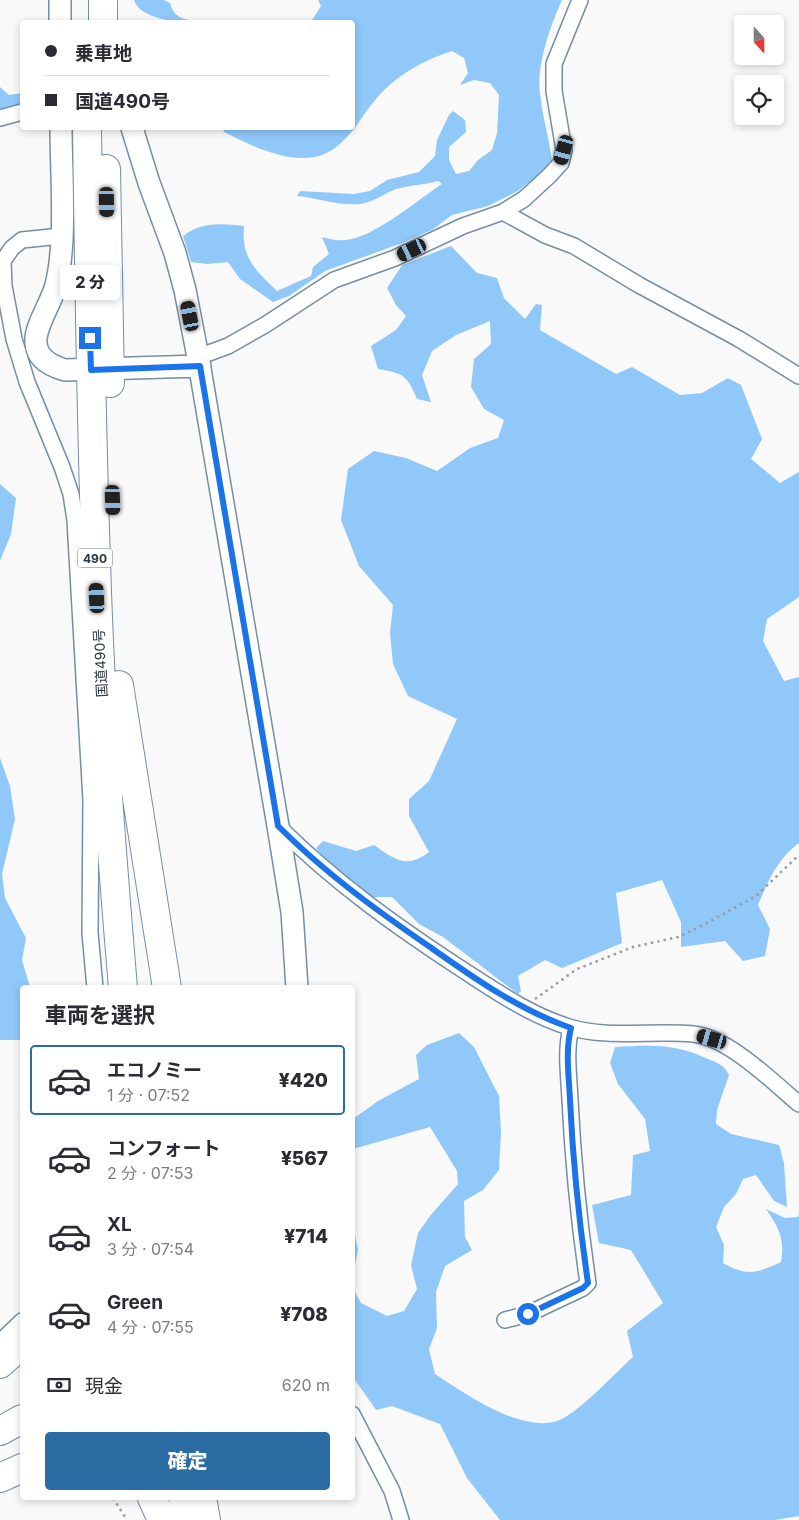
<!DOCTYPE html>
<html lang="ja">
<meta charset="utf-8">
<style>
body{margin:0;font-family:Inter,"Noto Sans JP",sans-serif;background:#f7f7f7;color:#2b2b33;height:100vh;display:flex;flex-direction:column;font-size:19px;white-space:nowrap}
*{box-sizing:border-box;margin:0}
p{font-size:16px;color:#7c7c81}
.icon{flex:none;width:28px;height:28px;fill:none;stroke:currentColor;stroke-width:2;stroke-linecap:round;stroke-linejoin:round}
.map{position:relative;flex:1;overflow:hidden}
.details{position:absolute;left:20px;top:985px;width:335px;height:515px;display:flex;flex-direction:column;background:#fff;border-radius:5px;box-shadow:0 2px 8px #0003}
.details>*{flex:none}
.hud{position:absolute;left:20px;top:20px;width:335px;height:110px;border-radius:5px;box-shadow:0 2px 8px #0003;display:grid;align-content:center;height:110px;padding:0 25px;background:#fff}
.needle{width:32px;rotate:159deg}
.tools{position:absolute;left:734px;top:15px;display:grid;gap:10px}
.tools a{display:grid;place-items:center;width:50px;height:50px;border-radius:5px;background:#fff;box-shadow:0 2px 8px #0003;font-size:25px}
.end{position:absolute;width:22px;height:22px;margin:-11px;border:6px solid #1a73e8;background:#fff;box-shadow:0 0 0 2px #fff}
.from{border-radius:50%}
.bubble{position:absolute;height:35px;border-radius:5px;background:#fff;box-shadow:0 2px 8px #0003;font-size:16px;font-weight:800;line-height:35px;text-align:center}
.car{position:absolute;width:15px;height:30px;margin:-15px -8px;border-radius:6px;box-shadow:0 0 4px 1px #0007;background:linear-gradient(#222 24%,#8ab4d8 0 40%,#222 0 76%,#8ab4d8 0 86%,#222 0)}
.hud b{display:flex;align-items:center;gap:18px;height:48px;font-size:19px}
.hud b+b{border-top:1px solid #e1e1e2}
.hud i{width:12px;height:12px;background:#2b2b33}
ul{padding:0;list-style:none}
li{display:flex;align-items:center;gap:15px;height:70px;margin:0 10px 8px;padding:0 15px;border:2px solid transparent;border-radius:5px}
li div{flex:1}
li b{display:block;font-size:19px}
li em{font-style:normal;font-weight:800}
li.active{border-color:#2b6da3}
li>.icon{width:45px;height:45px;stroke-width:1.5}
h2{padding:0 25px;font-size:22px;line-height:60px}
.pay{display:flex;align-items:center;gap:12px;height:55px;padding:0 25px;font-size:19px}
.pay p{margin-inline-start:auto}
.primary-button{display:flex;gap:10px;margin-top:auto;padding:10px 25px}
.primary-button a{flex:1;height:58px;border-radius:5px;background:#2b6da3;color:#fff;font-size:20px;font-weight:800;line-height:58px;text-align:center}
.map>svg:first-child{display:block}
.forest{fill:#90c8fa}
.lines{fill:none;stroke-linecap:round;stroke-linejoin:round}
.street-casing{stroke:#748ea6;stroke-width:18}
.secondary-casing{stroke:#748ea6;stroke-width:24}
.highway-casing{stroke:#748ea6;stroke-width:30}
.path{stroke:#999ea3;stroke-width:2.5;stroke-dasharray:2.5 4;stroke-linecap:butt}
.street{stroke:#fff;stroke-width:15}
.secondary{stroke:#fff;stroke-width:21}
.highway{stroke:#fff;stroke-width:28}
.route{stroke:#1a73e8;stroke-width:6}
.labels{text-anchor:middle;dominant-baseline:central;stroke-width:5;stroke-linejoin:round;paint-order:stroke}
.shield{fill:#fff;stroke:#6b727a;stroke-width:1}
.shield-label{font-size:12px;font-weight:bold;fill:#2b3641}
.street-label{font-size:14px;fill:#2b3641;stroke:#fff}
</style>
<div class="map">
<svg width="799" height="1520" viewBox="0 0 799 1520">
<rect width="100%" height="100%" fill="#f9f9f9"/>
<path class="forest" d="M134,0H164L170,3C174,19 185,19 199,22C181,23 140,20 134,0Z
M318,0H562C551,24 536,66 540,93C542,115 549,138 552,161L541,173L518,191L488,206L452,215L432,230L402,243L325,271L289,296L273,302L240,279L228,262L207,264L191,262L183,236C200,222 222,223 244,226C241,259 256,270 277,291L311,276L313,267L329,254L322,237C329,239 337,241 345,240C374,238 417,200 442,184L438,181C424,185 410,185 396,189C383,194 374,202 360,204C338,206 318,198 297,196L300,191L354,194L370,191L387,180L419,172L435,156L437,140L449,115L453,111L465,120L466,132L449,147V160L456,174L469,171L478,160L492,150L497,133L499,95L490,83L474,80L460,85L468,73L464,58L452,51C424,60 396,75 376,99C362,115 353,135 335,148C303,172 254,147 224,132L222,128H352V22H311L321,6Z
M0,87L9,95L22,93V106L0,112Z
M451,246L477,273L497,278L504,298L525,319L536,304L542,305L540,330L616,374L632,367L680,395L702,393L728,378L741,385L762,439L751,459L780,483L799,472V597L767,619L763,641L784,681L799,677V843C778,858 768,881 758,905L770,929L765,956L743,961L725,941L681,947V922L662,880L616,893L622,943L562,968L545,960L518,976L521,991L518,994L443,937L419,924L392,897H372L331,867L316,848L323,841L356,851L374,845C395,860 407,869 429,852L409,816V799L429,781L457,719L408,696L393,664L390,633L393,605L359,566L341,520L348,469L374,451L406,458L437,471L470,448L498,438L504,420L484,409L471,387L474,359L491,344L490,321L456,335L432,351L422,375L431,402L417,399C407,375 403,373 378,369L371,346L396,330L406,316L396,305L387,288L402,265Z
M0,484L16,498L11,534L0,561Z
M0,758L10,786L15,819L2,874L5,898L26,938L22,960L30,987L22,988V1040H0Z
M459,1033L474,1047L499,1096L501,1132L499,1170L483,1190L464,1201L465,1237L472,1250L445,1266L436,1292L437,1328L429,1349L435,1374C466,1394 531,1441 567,1416C591,1400 612,1376 633,1357L627,1331L663,1303L631,1250L599,1243L592,1205L631,1195L633,1155L650,1151L645,1119L618,1084L610,1063L615,1047C651,1045 675,1043 708,1059C718,1063 724,1065 729,1075L717,1110L716,1124L731,1134L779,1145L784,1163L787,1207L774,1201L756,1175L743,1179L736,1194L724,1207L716,1227L724,1245L723,1263C747,1277 757,1273 781,1262C785,1239 779,1228 766,1209L785,1218L798,1217L799,1213V1516L774,1520H500L467,1478L440,1424L392,1406L376,1410L353,1377V1289L361,1303L387,1316L404,1311L417,1289L411,1265L418,1233L430,1216L458,1184L457,1171L430,1127L353,1149V1119L378,1101L419,1079L416,1055L427,1045Z
M353,1226L358,1250L353,1275Z"/>
<g class="lines">
<defs>
<path id="street" d="M0,118L22,112
M503,212L545,235L574,246L639,285L739,339L799,376
M61,236L22,240L12,248L3,261L4,286L14,339L27,382L62,467L71,494L75,520L91,800L90,933L95,988
M198,357L228,346L265,325L334,280L395,258L463,226L503,212L524,199L549,176L561,163L564,150L554,91V64L580,0
M278,826C334,882 397,927 463,970C497,992 530,1015 569,1027C608,1039 654,1030 693,1034C728,1037 773,1082 799,1104
M505,1320L528,1314L583,1288L588,1283C579,1222 573,1162 570,1100C569,1076 565,1051 571,1028
M0,1342L22,1321
M352,1414L392,1491L401,1520"/>
<path id="secondary" d="M60,0V22
M61,128C61,174 67,241 56,285C52,302 34,327 36,343C37,359 51,366 65,370L200,366
M132,128L149,183L175,253L185,290L198,357L278,826L292,912L297,988"/>
<path id="highway" d="M103,0V22
M87,128C89,272 91,416 96,560C100,703 111,845 123,988
M106,169L110,383
M119,685L167,988
M0,1364L22,1344
M0,1431L22,1419
M0,1478L22,1468
M152,1498L162,1520
M183,1498L186,1520
M202,1498L206,1520"/>
</defs>
<use href="#street" class="street-casing"/>
<use href="#secondary" class="secondary-casing"/>
<use href="#highway" class="highway-casing"/>
<path class="path" d="M535,999L577,969L633,947L678,937L703,925L756,896L799,855
M113,1498L127,1520"/>
<use href="#street" class="street"/>
<use href="#secondary" class="secondary"/>
<use href="#highway" class="highway"/>
</g>
<g class="lines">
<path class="route" d="M90,338L91,370L200,366L278,826C325,873 376,910 430,947C474,978 519,1010 571,1028C565,1052 569,1076 570,1100C573,1162 579,1222 588,1283L583,1288L528,1314"/>
</g>
<g class="labels">
<rect class="shield" x="77.5" y="548.5" width="35" height="19" rx="4"/>
<g class="shield-label">
<text x="95" y="558">490</text>
</g>
<g class="street-label">
<text transform="translate(100 663) rotate(-93)">国道490号</text>
</g>
</g>
</svg>
<div class="tools">
<a><svg class="needle" viewBox="-14 -14 28 28"><path d="M0-13l5 13h-10z" fill="#e53935"/><path d="M0 13l5-13h-10z" fill="#7c7c81"/></svg></a>
<a><svg class="icon" aria-label="locate" viewBox="0 0 24 24"><circle cx="12" cy="12" r="6"/><path d="M12 2v4M12 18v4M2 12h4M18 12h4"/></svg></a>
</div>
<i class="end from" style="left:528px;top:1314px"></i>
<i class="end" style="left:90px;top:338px"></i>
<div class="bubble" style="left:60px;top:265px;width:60px">2 分</div>
<i class="car" style="left:564px;top:150px;rotate:195deg"></i>
<i class="car" style="left:107px;top:202px;rotate:179deg"></i>
<i class="car" style="left:412px;top:250px;rotate:244deg"></i>
<i class="car" style="left:190px;top:316px;rotate:349deg"></i>
<i class="car" style="left:113px;top:500px;rotate:178deg"></i>
<i class="car" style="left:97px;top:598px;rotate:357deg"></i>
<i class="car" style="left:712px;top:1039px;rotate:286deg"></i>
<div class="hud">
<b><i class="from"></i>乗車地</b>
<b><i></i>国道490号</b>
</div>
<section class="details">
<h2>車両を選択</h2>
<ul>
<li class="active"><svg class="icon" aria-label="car" viewBox="0 0 24 24"><path d="M5 17H2v-5l4-1 3-4h7l3 4 3 1v5h-3M9 17h6M6 11h13"/><circle cx="7" cy="17" r="2"/><circle cx="17" cy="17" r="2"/></svg><div><b>エコノミー</b><p>1 分 · 07:52</p></div><em>¥420</em></li>
<li><svg class="icon" aria-label="car" viewBox="0 0 24 24"><path d="M5 17H2v-5l4-1 3-4h7l3 4 3 1v5h-3M9 17h6M6 11h13"/><circle cx="7" cy="17" r="2"/><circle cx="17" cy="17" r="2"/></svg><div><b>コンフォート</b><p>2 分 · 07:53</p></div><em>¥567</em></li>
<li><svg class="icon" aria-label="car" viewBox="0 0 24 24"><path d="M5 17H2v-5l4-1 3-4h7l3 4 3 1v5h-3M9 17h6M6 11h13"/><circle cx="7" cy="17" r="2"/><circle cx="17" cy="17" r="2"/></svg><div><b>XL</b><p>3 分 · 07:54</p></div><em>¥714</em></li>
<li><svg class="icon" aria-label="car" viewBox="0 0 24 24"><path d="M5 17H2v-5l4-1 3-4h7l3 4 3 1v5h-3M9 17h6M6 11h13"/><circle cx="7" cy="17" r="2"/><circle cx="17" cy="17" r="2"/></svg><div><b>Green</b><p>4 分 · 07:55</p></div><em>¥708</em></li>
</ul>
<div class="pay"><svg class="icon" aria-label="cash" viewBox="0 0 24 24"><path d="M3 7h18v10H3z"/><circle cx="12" cy="12" r="2"/></svg>現金<p>620 m</p></div>
<div class="primary-button"><a>確定</a></div>
</section>
</div>
